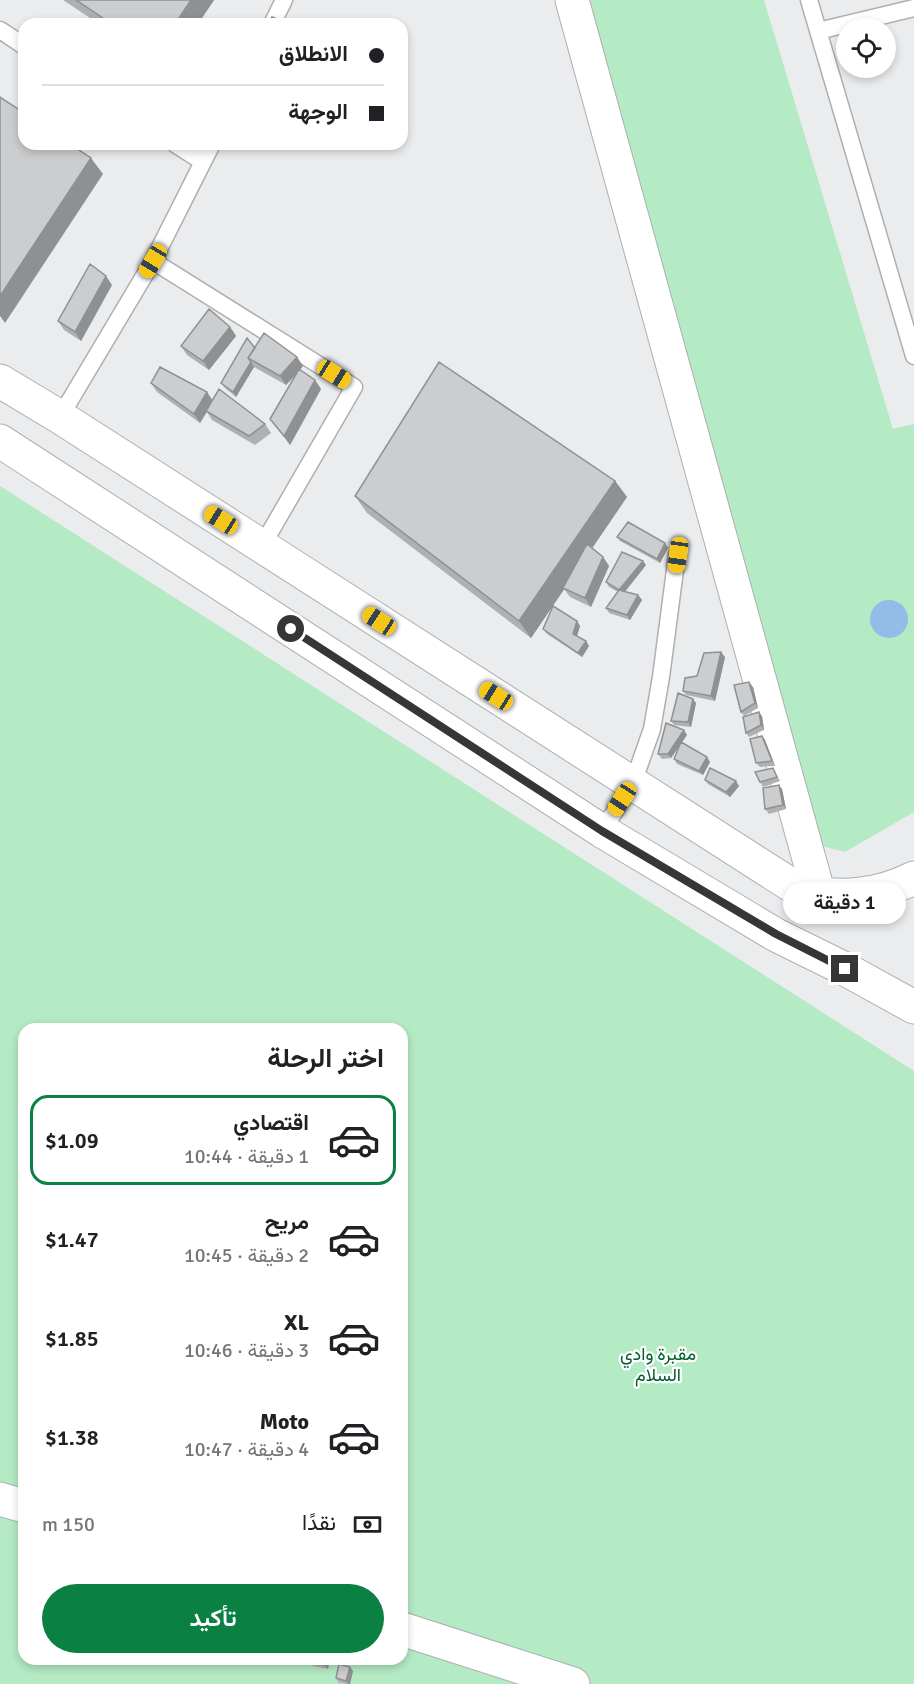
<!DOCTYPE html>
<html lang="ar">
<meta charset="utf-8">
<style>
body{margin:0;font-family:Signika,Vazirmatn,sans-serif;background:#f6f6f6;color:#202124;direction:rtl;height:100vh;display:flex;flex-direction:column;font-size:22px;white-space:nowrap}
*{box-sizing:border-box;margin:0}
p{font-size:20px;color:#757577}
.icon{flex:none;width:33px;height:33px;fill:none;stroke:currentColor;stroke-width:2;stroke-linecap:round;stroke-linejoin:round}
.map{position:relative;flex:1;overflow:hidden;direction:ltr}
.details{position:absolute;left:18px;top:1023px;width:390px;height:642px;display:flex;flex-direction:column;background:#fff;border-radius:18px;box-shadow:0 3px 9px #0003;direction:rtl}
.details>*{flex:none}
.banner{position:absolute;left:18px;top:18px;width:390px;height:132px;border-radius:18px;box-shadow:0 3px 9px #0003;direction:rtl;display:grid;align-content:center;height:132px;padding:0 24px;background:#fff}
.tools{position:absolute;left:836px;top:18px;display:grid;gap:12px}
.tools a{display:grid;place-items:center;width:60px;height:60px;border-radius:50%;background:#fff;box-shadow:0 3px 9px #0003;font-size:30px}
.end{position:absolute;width:27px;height:27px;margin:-14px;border:8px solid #353636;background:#fff;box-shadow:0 0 0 3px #fff}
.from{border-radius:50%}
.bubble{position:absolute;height:42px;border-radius:21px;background:#fff;box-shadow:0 3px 9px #0003;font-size:20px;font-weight:600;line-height:42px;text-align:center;direction:rtl}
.car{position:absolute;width:18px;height:36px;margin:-18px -9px;border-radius:8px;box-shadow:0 0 4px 2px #0007;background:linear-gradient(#f5c518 24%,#345 0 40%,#f5c518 0 76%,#345 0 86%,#f5c518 0)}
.banner b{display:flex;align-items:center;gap:21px;height:57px;font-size:22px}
.banner b+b{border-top:2px solid #e0e0e0}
.banner i{width:15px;height:15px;background:#202124}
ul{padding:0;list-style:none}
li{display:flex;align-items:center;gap:18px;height:90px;margin:0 12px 9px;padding:0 12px;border:3px solid transparent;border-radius:18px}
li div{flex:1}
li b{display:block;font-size:22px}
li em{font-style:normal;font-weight:600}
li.active{border-color:#0b8043}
li>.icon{width:54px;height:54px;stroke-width:1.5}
h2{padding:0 24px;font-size:27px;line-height:72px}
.pay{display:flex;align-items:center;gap:15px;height:66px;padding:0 24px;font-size:22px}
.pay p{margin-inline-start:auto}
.primary-button{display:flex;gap:12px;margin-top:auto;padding:12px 24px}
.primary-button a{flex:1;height:69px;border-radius:36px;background:#0b8043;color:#fff;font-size:24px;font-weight:600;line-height:69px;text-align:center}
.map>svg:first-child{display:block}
.green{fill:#b4eac4;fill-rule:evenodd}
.water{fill:#92bde9}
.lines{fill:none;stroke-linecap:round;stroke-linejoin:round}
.lane-casing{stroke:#adafb1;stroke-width:19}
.street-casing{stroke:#adafb1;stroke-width:35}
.secondary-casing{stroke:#adafb1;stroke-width:35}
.highway-casing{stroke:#adafb1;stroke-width:35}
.lane{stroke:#fff;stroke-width:16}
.street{stroke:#fff;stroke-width:33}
.secondary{stroke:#fff;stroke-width:33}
.highway{stroke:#fff;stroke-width:33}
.wall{fill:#afb0b2}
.shaded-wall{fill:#8e9091}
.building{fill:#cbcdcf;stroke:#8e9091;stroke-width:1.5}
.route{stroke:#353636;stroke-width:8}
.labels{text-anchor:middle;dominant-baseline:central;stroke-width:4.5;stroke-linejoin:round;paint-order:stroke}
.park-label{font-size:18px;fill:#005e31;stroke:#fff}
</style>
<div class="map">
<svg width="914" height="1684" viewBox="0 0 914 1684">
<rect width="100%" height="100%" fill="#eaecee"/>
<path class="green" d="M587,0H764L893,429L914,424V812L845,852L818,845Z
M0,486L914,1071V1684H0ZM24,1029H402V1659H24Z"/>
<path class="water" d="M870 619a19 19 0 1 1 38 0a19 19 0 1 1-38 0Z"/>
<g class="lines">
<defs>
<path id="lane" d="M809,0L914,356
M272,24L284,0
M0,30L24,46
M818,31L914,8
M175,144L203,162
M153,261L212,144
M60,417L153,261L354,387L262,546
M602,831L633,783L652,729L661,677L677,555"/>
<path id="street" d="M572,0L819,895
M0,1499L24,1506
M402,1629L573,1684"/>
<path id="secondary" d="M0,381L60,417L799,890
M0,441L602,831L776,935L845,969L914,1007"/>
<path id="highway" d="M799,890C840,899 876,897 914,878"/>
</defs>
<use href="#lane" class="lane-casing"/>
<use href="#street" class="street-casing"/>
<use href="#secondary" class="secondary-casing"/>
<use href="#highway" class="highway-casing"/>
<use href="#lane" class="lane"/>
<use href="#street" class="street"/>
<use href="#secondary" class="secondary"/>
<use href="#highway" class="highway"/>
</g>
<path class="wall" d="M63,0H214L198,24H99Z
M112,285L81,341L64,330L58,321Z
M230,327L236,336L209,370L187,355L181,346Z
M255,348L297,357L303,366L300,370L315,380L321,389L290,445L270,419L296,375L286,385L254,367L236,397L225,388L221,383Z
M151,383L212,400L265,424L271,433L255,445L212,420L207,412L200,423L157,392Z
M615,481L627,497L592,548L603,557L609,566L591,607L570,597L564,589L531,638L367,513L355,496Z
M617,537L665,543L668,548L660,563L620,541Z
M646,565L625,592L638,595L642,600L630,620L609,613L606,608L618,592L609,587L606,582Z
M577,621L580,626L577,636L586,641L589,646L582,657L547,634L543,629Z
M725,657L715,701L686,695L683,691L697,676Z
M753,687L758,708L744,716H762L764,730L749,737L746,733L744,716L741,712Z
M696,703L691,727L674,725L671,721Z
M687,735L682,742L710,762L703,775L677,764L674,759L680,745L671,758L662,759L658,754Z
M762,736L765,740L775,766L760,767L756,763Z
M773,768L780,781L763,787L760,782Z
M705,780L739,786L730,797L708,784Z
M782,789L786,809L769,814L765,809Z
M330,1659L328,1669L313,1666L309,1662Z
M353,1671L350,1684L339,1683L336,1678Z"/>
<path class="shaded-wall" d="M191,0H214L198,24H175Z
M91,158L103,174L5,323L0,316V296Z
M106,276L112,285L81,341L75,332Z
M230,327L236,336L209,370L203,361Z
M297,357L303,366L286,385L280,376Z
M251,362L254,367L236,397L233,392Z
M315,380L321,389L290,445L284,436Z
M207,392L213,401L200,423L194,414Z
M615,481L627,497L531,638L519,621Z
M665,543L668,548L660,563L657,559Z
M603,557L609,566L591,607L585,598Z
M643,561L646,565L622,595L619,590Z
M638,595L642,600L630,620L627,615Z
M577,621L580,626L576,639L573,634Z
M586,641L589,646L582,657L578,653Z
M721,652L725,657L715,701L711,696Z
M749,682L753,687L758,708L755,703Z
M693,699L696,703L691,727L688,722Z
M759,712L762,716L764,730L761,725Z
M684,730L687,735L671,758L668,754Z
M762,736L765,740L775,766L772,761Z
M707,757L710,762L703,775L699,771Z
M736,781L739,786L730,797L726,792Z
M779,785L782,789L786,809L783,805Z
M326,1659H330L328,1669L325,1665Z
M350,1667L353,1671L350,1684H348L346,1681Z"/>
<path class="building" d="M76,0H191L175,24H112Z
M272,17L290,24H268Z
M0,97L24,113V144H70L91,158L0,296Z
M90,264L106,276L75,332L58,321Z
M209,309L230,327L203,361L181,346Z
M264,333L297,357L280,376L248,358Z
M247,338L255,348L248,358L251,362L233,392L221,383Z
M439,362L615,481L519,621L355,496Z
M160,367L207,392L194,414L151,383Z
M299,369L315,380L284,436L270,419Z
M219,389L265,424L249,436L206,411Z
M628,522L665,543L657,559L617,537Z
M587,544L603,557L585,598L563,588Z
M622,552L643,561L619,590L606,582Z
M619,590L638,595L627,615L606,608Z
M553,606L577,621L573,634L586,641L578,653L543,629Z
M721,652L711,696L683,691L685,678L697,676L704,653Z
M749,682L755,703L741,712L734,685Z
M678,693L693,699L688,722L671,721Z
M759,712L761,725L746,733L743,717Z
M666,723L684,730L668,754H658Z
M762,736L772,761L756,763L750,739Z
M681,742L707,757L699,771L674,759Z
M710,768L736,781L726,792L705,780Z
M773,768L777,777L760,782L755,772Z
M779,785L783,805L765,809L763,788Z
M310,1659H326L325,1665L309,1662Z
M339,1664L350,1667L346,1681L336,1678Z"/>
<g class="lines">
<path class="route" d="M291,629L602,831L776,934L845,969"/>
</g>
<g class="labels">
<g class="park-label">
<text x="658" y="1354">مقبرة وادي<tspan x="658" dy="21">السلام</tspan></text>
</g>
</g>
</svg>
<div class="tools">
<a><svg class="icon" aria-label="locate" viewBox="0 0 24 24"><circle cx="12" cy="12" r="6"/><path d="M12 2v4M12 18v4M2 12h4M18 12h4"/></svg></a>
</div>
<i class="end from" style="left:291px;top:629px"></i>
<i class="end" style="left:845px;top:969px"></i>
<div class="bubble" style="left:783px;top:882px;width:123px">1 دقيقة</div>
<i class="car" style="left:153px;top:261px;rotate:211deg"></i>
<i class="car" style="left:334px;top:374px;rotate:122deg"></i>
<i class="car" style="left:221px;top:520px;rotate:302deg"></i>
<i class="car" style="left:678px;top:555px;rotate:188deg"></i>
<i class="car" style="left:379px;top:621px;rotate:303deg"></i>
<i class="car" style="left:496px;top:696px;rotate:302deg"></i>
<i class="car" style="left:622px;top:799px;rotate:213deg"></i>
<div class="banner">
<b><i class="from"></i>الانطلاق</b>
<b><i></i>الوجهة</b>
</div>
<section class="details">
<h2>اختر الرحلة</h2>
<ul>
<li class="active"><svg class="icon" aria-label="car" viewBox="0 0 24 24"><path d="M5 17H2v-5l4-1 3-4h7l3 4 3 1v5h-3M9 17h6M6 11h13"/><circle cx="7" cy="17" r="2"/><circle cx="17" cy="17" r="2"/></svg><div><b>اقتصادي</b><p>1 دقيقة · 10:44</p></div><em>$1.09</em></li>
<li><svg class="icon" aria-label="car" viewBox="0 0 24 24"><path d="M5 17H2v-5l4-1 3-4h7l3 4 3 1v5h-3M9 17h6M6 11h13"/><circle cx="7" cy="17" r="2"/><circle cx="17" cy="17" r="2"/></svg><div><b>مريح</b><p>2 دقيقة · 10:45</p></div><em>$1.47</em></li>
<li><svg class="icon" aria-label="car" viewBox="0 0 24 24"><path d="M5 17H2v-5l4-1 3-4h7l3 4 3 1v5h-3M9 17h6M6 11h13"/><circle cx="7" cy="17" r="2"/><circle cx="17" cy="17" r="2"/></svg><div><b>XL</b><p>3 دقيقة · 10:46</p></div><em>$1.85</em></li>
<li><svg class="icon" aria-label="car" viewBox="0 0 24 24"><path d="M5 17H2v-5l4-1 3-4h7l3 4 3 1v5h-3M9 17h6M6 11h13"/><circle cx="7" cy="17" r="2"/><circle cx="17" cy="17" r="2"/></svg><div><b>Moto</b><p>4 دقيقة · 10:47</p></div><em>$1.38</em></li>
</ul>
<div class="pay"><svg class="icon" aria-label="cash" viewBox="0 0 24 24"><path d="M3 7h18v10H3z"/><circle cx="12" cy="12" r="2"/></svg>نقدًا<p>150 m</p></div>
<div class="primary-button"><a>تأكيد</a></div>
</section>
</div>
